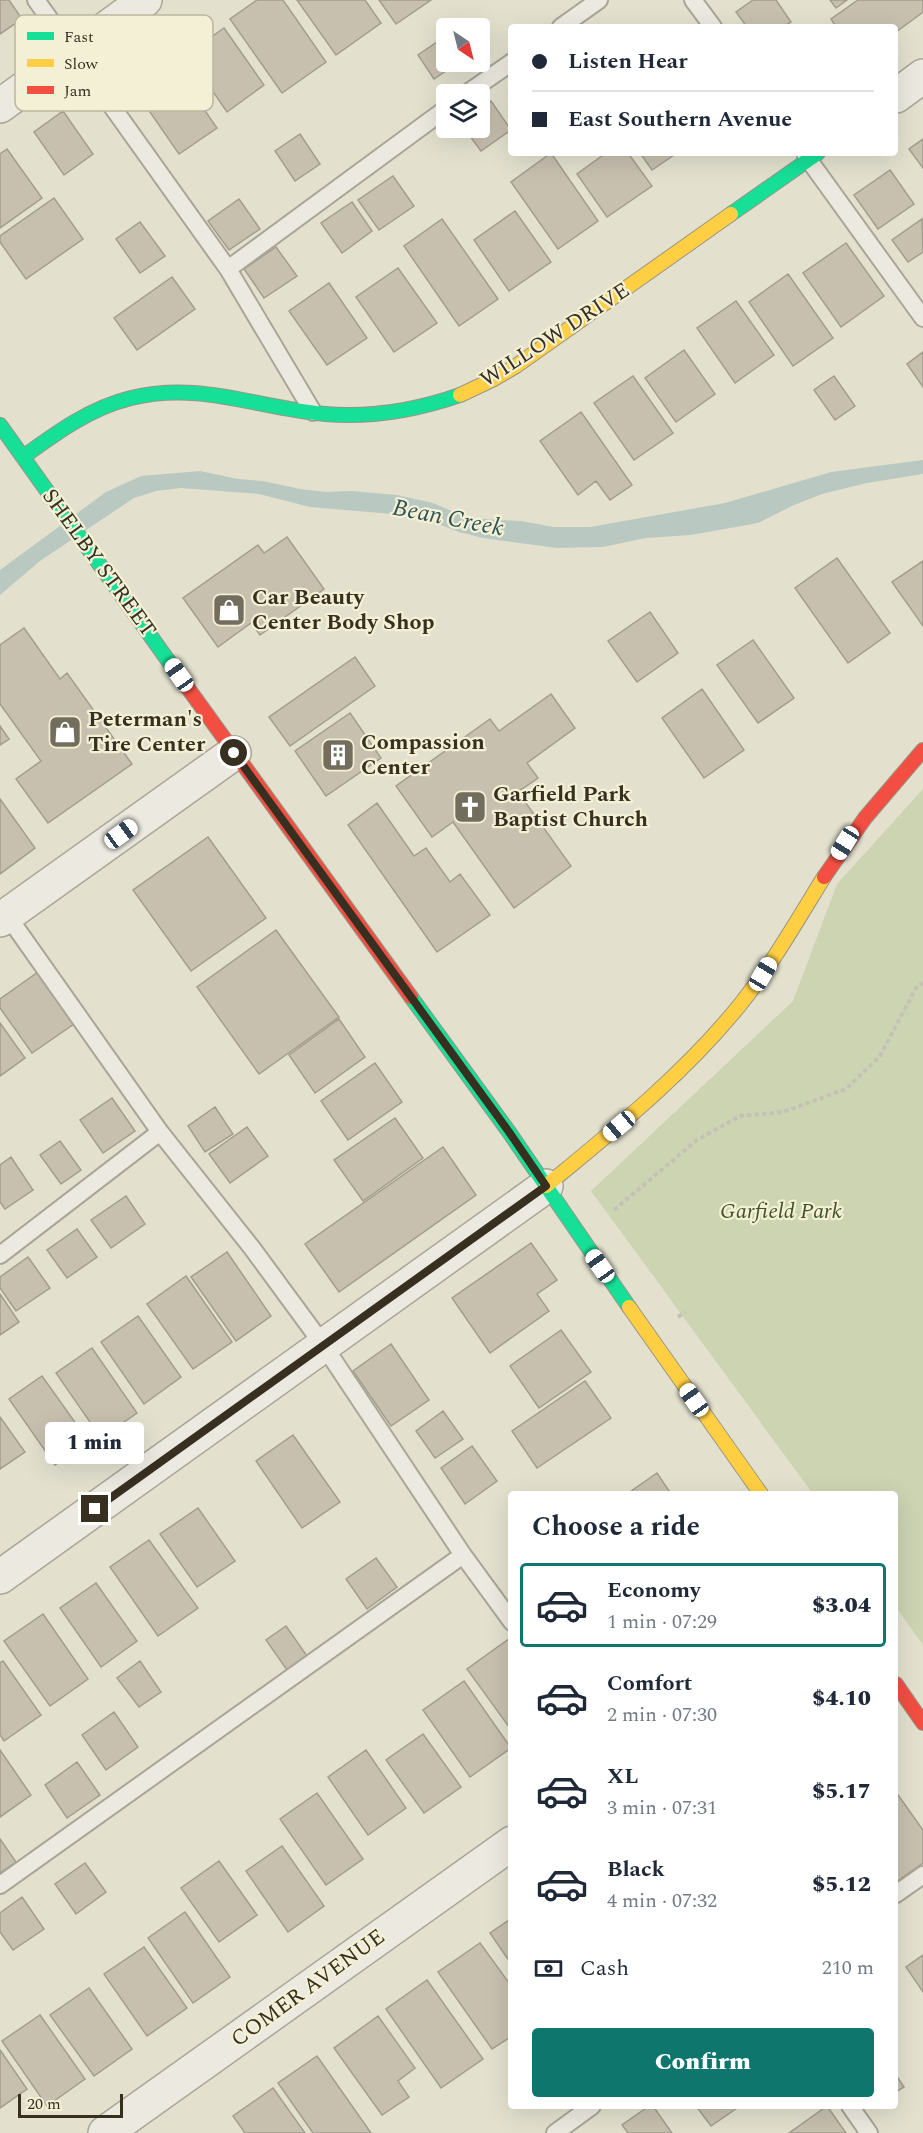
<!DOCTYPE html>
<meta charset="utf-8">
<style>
body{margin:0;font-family:Spectral,serif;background:#f2f2f3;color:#1f2937;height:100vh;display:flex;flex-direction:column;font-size:22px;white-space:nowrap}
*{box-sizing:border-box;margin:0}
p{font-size:20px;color:#747a83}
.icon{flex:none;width:33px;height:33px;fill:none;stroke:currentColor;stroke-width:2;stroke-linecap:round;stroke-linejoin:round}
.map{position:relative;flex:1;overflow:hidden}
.details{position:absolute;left:508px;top:1491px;width:390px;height:618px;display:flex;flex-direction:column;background:#fff;border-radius:6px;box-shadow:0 6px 24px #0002}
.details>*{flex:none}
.banner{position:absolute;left:508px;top:24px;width:390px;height:132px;border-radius:6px;box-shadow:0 6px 24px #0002;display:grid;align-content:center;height:132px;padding:0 24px;background:#fff}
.needle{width:39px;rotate:145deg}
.fabs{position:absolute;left:436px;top:18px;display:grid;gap:12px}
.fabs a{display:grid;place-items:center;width:54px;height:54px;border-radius:6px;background:#fff;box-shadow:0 6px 24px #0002;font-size:30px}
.scale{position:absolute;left:18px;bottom:15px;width:105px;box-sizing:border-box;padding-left:6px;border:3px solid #372f20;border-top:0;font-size:16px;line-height:21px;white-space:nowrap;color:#372f20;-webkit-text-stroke:4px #f3f0d5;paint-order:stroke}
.end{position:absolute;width:27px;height:27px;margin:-14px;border:8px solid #372f20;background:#fff;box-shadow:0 0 0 3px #fff}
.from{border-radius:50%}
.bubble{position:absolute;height:42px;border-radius:6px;background:#fff;box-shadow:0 6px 24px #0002;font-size:20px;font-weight:800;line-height:42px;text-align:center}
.car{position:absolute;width:18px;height:36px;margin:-18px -9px;border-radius:8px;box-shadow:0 0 4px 2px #0007;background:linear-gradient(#fff 24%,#345 0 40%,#fff 0 76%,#345 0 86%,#fff 0)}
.banner b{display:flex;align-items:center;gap:21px;height:57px;font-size:22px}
.banner b+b{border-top:2px solid #e0e1e3}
.banner i{width:15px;height:15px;background:#1f2937}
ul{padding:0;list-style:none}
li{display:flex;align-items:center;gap:18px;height:84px;margin:0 12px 9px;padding:0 12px;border:3px solid transparent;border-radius:6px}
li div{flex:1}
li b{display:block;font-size:22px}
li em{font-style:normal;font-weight:800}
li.on{border-color:#0f766e}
li>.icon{width:54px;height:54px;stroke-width:1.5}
h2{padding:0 24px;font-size:27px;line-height:72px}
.pay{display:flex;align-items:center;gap:15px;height:66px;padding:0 24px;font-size:22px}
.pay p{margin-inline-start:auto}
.action{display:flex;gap:12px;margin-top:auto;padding:12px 24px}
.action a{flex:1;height:69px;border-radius:6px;background:#0f766e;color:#fff;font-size:24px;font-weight:800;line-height:69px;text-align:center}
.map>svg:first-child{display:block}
.green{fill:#cdd4b2}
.water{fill:#b9c9c2}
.building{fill:#c7c0af;stroke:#a39d8d;stroke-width:1.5}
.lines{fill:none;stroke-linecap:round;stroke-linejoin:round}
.lane-casing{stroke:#a9a597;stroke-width:20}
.street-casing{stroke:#a9a597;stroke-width:36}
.fast-casing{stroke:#989587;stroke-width:16}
.slow-casing{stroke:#989587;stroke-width:16}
.jam-casing{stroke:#989587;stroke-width:16}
.path{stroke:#c4c2b6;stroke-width:4;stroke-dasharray:4.5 3;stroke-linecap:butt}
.lane{stroke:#eceae0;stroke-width:16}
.street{stroke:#eceae0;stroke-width:33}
.fast{stroke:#16e098;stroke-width:14}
.slow{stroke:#ffcf43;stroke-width:14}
.jam{stroke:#f24e42;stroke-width:14}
.route{stroke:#372f20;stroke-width:8}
.labels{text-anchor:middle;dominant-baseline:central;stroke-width:4.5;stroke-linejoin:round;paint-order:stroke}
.street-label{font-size:22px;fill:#372f20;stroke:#f3f0d5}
.poi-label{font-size:22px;font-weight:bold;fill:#372f20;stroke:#f3f0d5;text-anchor:start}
.park-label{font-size:22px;font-style:italic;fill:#3f5228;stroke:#f3f0d5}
.water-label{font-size:24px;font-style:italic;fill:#305155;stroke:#f3f0d5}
.key{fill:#f3f0d5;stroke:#bbb69f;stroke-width:1.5}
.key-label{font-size:16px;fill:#372f20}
</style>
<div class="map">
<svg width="923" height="2133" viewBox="0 0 923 2133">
<rect width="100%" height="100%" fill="#e3e1ce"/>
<path class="green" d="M923,789V1645L896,1607V1494H813L591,1191L793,1001L837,884Z"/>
<path class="water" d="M923,460V474L867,483L822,494L794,505L758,523L691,535L646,538L603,547L557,548L483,538L459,532L436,523L404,515L310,507L259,494L181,488L156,491L134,498L40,561L0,595V570L106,492L141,476L200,471L238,479L263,481L300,489L327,492L351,491L397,495L433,503L468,518L521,521L554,527H590L725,503L831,472Z"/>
<path class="building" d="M0,0H9L22,19L0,34Z
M257,0H283L326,62L282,93L230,19Z
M297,0H365L381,23L336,55Z
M379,0H431L396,24Z
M753,0H776L791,22L783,27H747L736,12Z
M830,0H847L836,8Z
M858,0H923V12L896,32V27H836L831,19Z
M224,28L264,85L227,112L187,54Z
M446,36L447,62H459L434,79L418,55Z
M174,66L217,128L179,154L136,92Z
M491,101L511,130L481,151L464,128H480V108Z
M63,111L93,154L64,175L34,132Z
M300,134L320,164L295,181L275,151Z
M923,139V168L909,149Z
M7,149L42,198L0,228V154Z
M551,153L598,221L558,249L511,182Z
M606,153H628L652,186L607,217L577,174Z
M640,153H677L652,170Z
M890,170L914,204L878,229L854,195Z
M393,176L414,206L379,230L358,200Z
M54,198L83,239L26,279L0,242V236Z
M239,199L260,229L229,250L208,221Z
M352,202L372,231L342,253L321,223Z
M515,211L551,262L509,291L474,240Z
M442,219L498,299L459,326L404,246Z
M922,219L923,252L908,262L892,240Z
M140,222L165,256L140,273L116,239Z
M846,243L884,296L841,327L803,273Z
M276,247L297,276L264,298L244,269Z
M398,268L437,323L394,352L356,297Z
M788,274L833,338L793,366L749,302Z
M172,277L195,309L137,350L114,318Z
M329,283L367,338L327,365L289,311Z
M736,301L774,355L735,383L697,328Z
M684,350L715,394L676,422L645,378Z
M923,352V387L907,364Z
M633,376L673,433L634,460L594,403Z
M834,376L855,406L835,420L814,390Z
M581,412L632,485L610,500L596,481L578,495L540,441Z
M287,537L324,589L260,635L251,623L218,647L183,598L258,545L264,553Z
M837,558L890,633L848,663L795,588Z
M923,561V626L892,582Z
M650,612L678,653L637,682L608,641Z
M24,628L60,679L67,673L132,764L48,823L16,779L41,761L0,704V645Z
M753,640L794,698L758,723L717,665Z
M355,657L375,686L290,746L269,717Z
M702,689L744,750L704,778L662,718Z
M551,694L575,728L527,763L538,778L518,792L571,866L514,908L453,822L432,837L396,786L490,719L499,731Z
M350,713L381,758L326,796L295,751Z
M0,726L9,739L0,745Z
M0,799L35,848L0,874Z
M377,803L414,856L426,848L450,882L460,874L490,915L437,952L348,825Z
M208,837L266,918L191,971L133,890Z
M276,930L339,1017L259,1074L197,987Z
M38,972L74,1024L32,1053L0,1008V999Z
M339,1019L365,1057L315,1093L289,1055Z
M0,1023L25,1058L0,1076Z
M375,1063L402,1102L348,1140L321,1101Z
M112,1098L135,1131L103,1153L80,1120Z
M215,1107L233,1134L205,1152L188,1126Z
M395,1118L423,1158L363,1201L334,1160Z
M247,1127L268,1156L230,1183L209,1154Z
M60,1141L81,1170L61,1184L40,1155Z
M443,1147L476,1195L339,1292L305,1244Z
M11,1157L33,1190L5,1209L0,1202V1165Z
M126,1196L145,1224L111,1248L91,1220Z
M77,1229L97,1257L67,1278L47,1250Z
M531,1243L557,1280L537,1294L549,1311L490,1353L452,1298Z
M227,1252L271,1316L236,1341L191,1277Z
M28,1257L50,1288L16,1311L0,1288V1277Z
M186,1276L232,1342L193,1369L147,1304Z
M0,1294L19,1322L0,1335Z
M138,1316L181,1377L144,1404L101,1342Z
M561,1330L591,1372L539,1408L510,1366Z
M391,1344L429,1400L391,1426L353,1371Z
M92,1348L137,1413L101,1438L56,1373Z
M42,1376L89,1442L55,1465L9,1399Z
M585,1381L611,1418L537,1468L512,1431Z
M443,1411L463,1439L435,1458L416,1431Z
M0,1417L25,1452L0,1469Z
M293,1435L340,1502L302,1528L256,1461Z
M472,1446L497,1481L465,1504L441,1468Z
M657,1473L671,1494H627Z
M198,1508L235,1561L197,1587L160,1534Z
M149,1540L198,1608L158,1636L110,1567Z
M376,1558L397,1587L367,1609L346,1579Z
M96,1583L137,1641L101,1667L60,1608Z
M43,1614L88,1679L50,1706L4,1641Z
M286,1626L307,1656L287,1670L266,1640Z
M510,1638L512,1639V1731L467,1669Z
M3,1661L41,1715L4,1741L0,1735V1663Z
M140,1661L161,1692L139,1707L117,1678Z
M464,1681L511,1748L470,1777L423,1710Z
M114,1712L138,1747L106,1770L82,1735Z
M423,1734L461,1787L424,1813L386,1760Z
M0,1750L31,1795L0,1817Z
M366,1750L406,1808L368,1835L328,1777Z
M77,1762L100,1795L67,1818L45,1785Z
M317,1793L363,1859L326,1885L280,1819Z
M898,1795L923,1830V1863L896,1882V1796Z
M0,1839L16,1862L0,1873Z
M282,1846L324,1906L288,1932L246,1871Z
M219,1861L257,1915L219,1942L181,1888Z
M85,1863L106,1892L76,1914L55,1884Z
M22,1897L44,1929L13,1950L0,1932V1913Z
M185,1912L230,1977L193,2003L148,1938Z
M512,1918V1965L490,1933Z
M480,1943L512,1987V2036L492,2049L438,1972Z
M144,1947L187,2008L147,2036L104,1974Z
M923,1955V1992L906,1967Z
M427,1980L483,2059L441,2088L386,2009Z
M89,1988L132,2049L94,2076L50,2015Z
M40,2015L85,2079L47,2106L2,2041Z
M378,2016L415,2068L398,2081L409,2097L382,2115L334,2048Z
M0,2050L27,2089L0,2108Z
M317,2056L371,2133H313L278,2083Z
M896,2075L904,2087L896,2092Z
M273,2088L305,2133H245L233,2116Z
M649,2106H653L672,2133H628L622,2125Z
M696,2106H740L711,2126Z
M827,2106L846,2133H789Z"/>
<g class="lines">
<defs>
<path id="lane" d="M36,0L228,269L313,412
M693,0L713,27
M561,27L599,0
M466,94L512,62
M806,156L923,318
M228,269L447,108
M7,915L160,1132L252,1248L324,1346L463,1555L512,1622
M0,1255L160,1132
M0,1885L463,1555
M896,1894L923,1875
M850,2106L869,2133
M555,2133L592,2106"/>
<path id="street" d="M896,96L923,76
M0,106L145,0
M0,920L234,753
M0,1577L546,1186
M105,2133L512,1843"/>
<path id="fast" d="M731,214L818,153
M0,425L177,673
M23,457C56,433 90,408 131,398C200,381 257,408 325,414C371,418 417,410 460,395
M411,997L509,1132L629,1307"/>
<path id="slow" d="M460,395L492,380L516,366L731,214
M546,1186C614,1130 683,1075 739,1006C771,966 797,921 824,877
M629,1307L761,1494"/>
<path id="jam" d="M177,673L411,997
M824,877L865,818L923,750
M896,1684L923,1723"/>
</defs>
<use href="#lane" class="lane-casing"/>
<use href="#street" class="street-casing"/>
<use href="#fast" class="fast-casing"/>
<use href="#slow" class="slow-casing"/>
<use href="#jam" class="jam-casing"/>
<path class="path" d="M614,1210L697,1140L740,1116L783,1112L846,1089L880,1056L917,986L923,983
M678,1317L685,1312"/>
<use href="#lane" class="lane"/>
<use href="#street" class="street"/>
<use href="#fast" class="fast"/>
<use href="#slow" class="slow"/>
<use href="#jam" class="jam"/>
</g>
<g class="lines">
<path class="route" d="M95,1509L546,1186L509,1132L234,753"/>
</g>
<defs>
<symbol id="shop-square" viewBox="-11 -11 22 22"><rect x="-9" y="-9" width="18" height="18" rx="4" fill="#736d5d" stroke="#f3f0d5"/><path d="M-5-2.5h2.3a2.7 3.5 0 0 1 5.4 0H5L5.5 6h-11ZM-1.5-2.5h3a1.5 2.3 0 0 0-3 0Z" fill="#fff"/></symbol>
<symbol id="building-square" viewBox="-11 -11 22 22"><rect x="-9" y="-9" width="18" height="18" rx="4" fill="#736d5d" stroke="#f3f0d5"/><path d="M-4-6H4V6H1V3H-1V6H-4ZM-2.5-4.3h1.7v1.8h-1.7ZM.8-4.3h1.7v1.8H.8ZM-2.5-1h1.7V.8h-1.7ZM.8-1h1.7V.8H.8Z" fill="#fff"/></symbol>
<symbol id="church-square" viewBox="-11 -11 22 22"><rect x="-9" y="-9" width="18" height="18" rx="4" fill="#736d5d" stroke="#f3f0d5"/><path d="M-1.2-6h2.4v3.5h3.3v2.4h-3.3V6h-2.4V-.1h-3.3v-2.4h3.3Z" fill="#fff"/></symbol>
</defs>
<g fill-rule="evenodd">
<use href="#shop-square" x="210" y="591" width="38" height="38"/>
<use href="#shop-square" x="46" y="713" width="38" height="38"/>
<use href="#building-square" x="319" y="736" width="38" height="38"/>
<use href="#church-square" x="451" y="788" width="38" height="38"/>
</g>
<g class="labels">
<g class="street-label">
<text transform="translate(555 335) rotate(-33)">WILLOW DRIVE</text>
<text transform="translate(99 563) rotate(54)">SHELBY STREET</text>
<text transform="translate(308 1988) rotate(-36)">COMER AVENUE</text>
</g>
<g class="poi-label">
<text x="252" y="597">Car Beauty<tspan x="252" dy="25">Center Body Shop</tspan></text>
<text x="88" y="719">Peterman's<tspan x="88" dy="25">Tire Center</tspan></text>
<text x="361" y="742">Compassion<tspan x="361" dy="25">Center</tspan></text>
<text x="493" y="794">Garfield Park<tspan x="493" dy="25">Baptist Church</tspan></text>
</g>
<g class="park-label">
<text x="781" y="1211">Garfield Park</text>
</g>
<g class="water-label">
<text transform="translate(448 518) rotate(11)">Bean Creek</text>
</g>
</g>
<rect x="15" y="15" width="198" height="96" rx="9" class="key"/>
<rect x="27" y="32" width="27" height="8" fill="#16e098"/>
<rect x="27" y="59" width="27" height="8" fill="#ffcf43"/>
<rect x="27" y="86" width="27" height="8" fill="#f24e42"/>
<g class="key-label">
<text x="64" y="42">Fast</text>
<text x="64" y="69">Slow</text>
<text x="64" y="96">Jam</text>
</g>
</svg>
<div class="fabs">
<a><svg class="needle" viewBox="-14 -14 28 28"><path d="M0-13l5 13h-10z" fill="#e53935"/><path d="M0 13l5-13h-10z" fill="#747a83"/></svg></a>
<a><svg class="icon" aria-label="layers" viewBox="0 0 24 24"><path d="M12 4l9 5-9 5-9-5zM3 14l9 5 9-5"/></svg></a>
</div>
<div class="scale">20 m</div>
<i class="end from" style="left:234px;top:753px"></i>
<i class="end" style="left:95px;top:1509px"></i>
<div class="bubble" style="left:45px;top:1422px;width:99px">1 min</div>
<i class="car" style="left:179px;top:675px;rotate:325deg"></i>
<i class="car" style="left:121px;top:834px;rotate:54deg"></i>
<i class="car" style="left:845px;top:843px;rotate:212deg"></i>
<i class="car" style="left:763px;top:974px;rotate:31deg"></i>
<i class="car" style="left:619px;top:1126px;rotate:230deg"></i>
<i class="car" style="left:600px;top:1266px;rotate:325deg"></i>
<i class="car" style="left:694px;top:1400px;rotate:325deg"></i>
<div class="banner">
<b><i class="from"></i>Listen Hear</b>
<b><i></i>East Southern Avenue</b>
</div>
<section class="details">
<h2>Choose a ride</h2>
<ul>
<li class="on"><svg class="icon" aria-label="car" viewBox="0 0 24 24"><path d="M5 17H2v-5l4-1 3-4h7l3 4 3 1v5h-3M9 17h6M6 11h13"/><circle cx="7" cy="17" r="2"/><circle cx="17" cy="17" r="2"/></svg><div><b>Economy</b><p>1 min · 07:29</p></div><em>$3.04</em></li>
<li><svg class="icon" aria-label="car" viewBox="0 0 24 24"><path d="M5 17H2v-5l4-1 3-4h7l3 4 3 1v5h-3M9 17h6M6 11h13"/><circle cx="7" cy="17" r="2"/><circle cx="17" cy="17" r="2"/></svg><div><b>Comfort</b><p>2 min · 07:30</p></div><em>$4.10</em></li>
<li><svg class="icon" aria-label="car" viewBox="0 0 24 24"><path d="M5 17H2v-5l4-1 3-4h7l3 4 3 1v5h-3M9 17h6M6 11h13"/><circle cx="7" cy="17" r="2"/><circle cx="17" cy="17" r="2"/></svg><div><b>XL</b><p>3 min · 07:31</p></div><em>$5.17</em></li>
<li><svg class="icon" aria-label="car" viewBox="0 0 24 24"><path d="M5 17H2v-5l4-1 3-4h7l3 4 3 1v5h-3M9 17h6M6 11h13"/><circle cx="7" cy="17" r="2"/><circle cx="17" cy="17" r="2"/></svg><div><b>Black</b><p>4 min · 07:32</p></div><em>$5.12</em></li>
</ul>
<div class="pay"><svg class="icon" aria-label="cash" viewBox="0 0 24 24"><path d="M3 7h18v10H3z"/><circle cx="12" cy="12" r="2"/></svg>Cash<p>210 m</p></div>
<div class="action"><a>Confirm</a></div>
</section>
</div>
